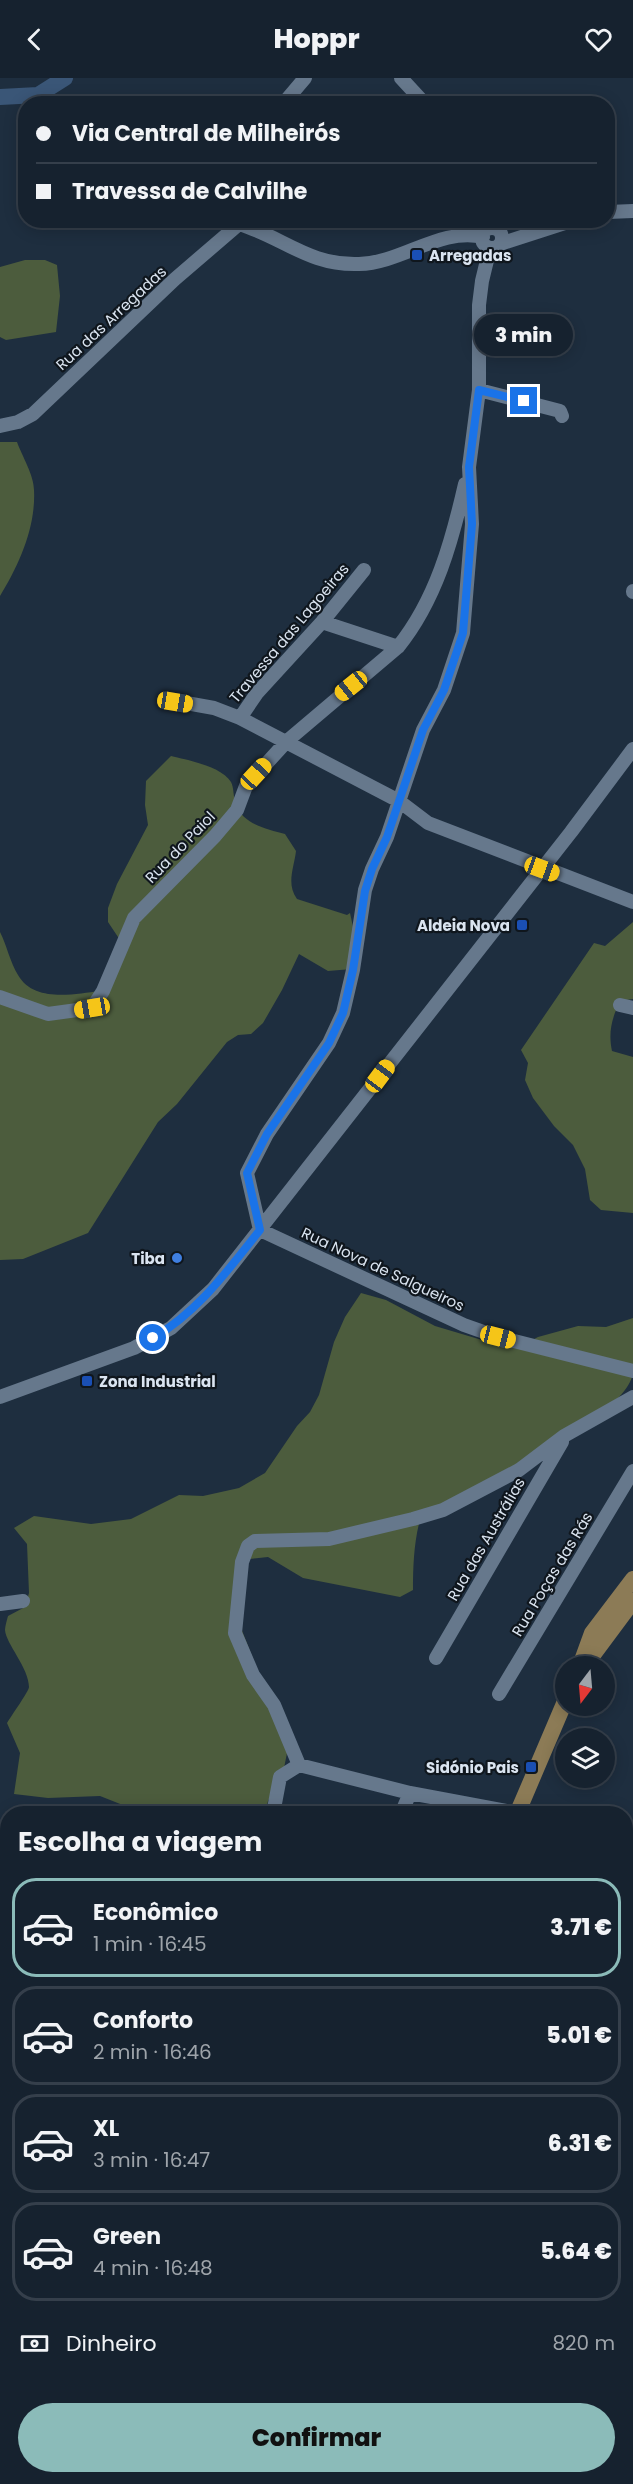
<!DOCTYPE html>
<html lang="pt">
<meta charset="utf-8">
<style>
body{margin:0;font-family:Poppins,sans-serif;background:#232f3b;color:#f1f3f6;height:100vh;display:flex;flex-direction:column;font-size:22px;white-space:nowrap}
*{box-sizing:border-box;margin:0}
p{font-size:20px;color:#9ea4aa}
.icon{flex:none;width:33px;height:33px;fill:none;stroke:currentColor;stroke-width:2;stroke-linecap:round;stroke-linejoin:round}
.map{position:relative;flex:1;overflow:hidden}
.panel{position:absolute;left:0px;top:1728px;width:633px;height:678px;display:flex;flex-direction:column;background:#16222f;border-radius:24px 24px 0 0;box-shadow:0 3px 15px #0003,0 0 0 2px #353f4b}
.panel>*{flex:none}
.top-card{position:absolute;left:18px;top:18px;width:597px;height:132px;border-radius:24px;box-shadow:0 3px 15px #0003,0 0 0 2px #353f4b;display:grid;align-content:center;height:132px;padding:0 18px;background:#16222f}
.needle{width:39px;rotate:196deg}
.tools{position:absolute;left:555px;top:1578px;display:grid;gap:12px}
.tools a{display:grid;place-items:center;width:60px;height:60px;border-radius:50%;background:#16222f;box-shadow:0 3px 15px #0003,0 0 0 2px #353f4b;font-size:30px}
.end{position:absolute;width:27px;height:27px;margin:-14px;border:8px solid #1a73e8;background:#fff;box-shadow:0 0 0 3px #fff}
.from{border-radius:50%}
.bubble{position:absolute;height:42px;border-radius:21px;background:#16222f;box-shadow:0 3px 15px #0003,0 0 0 2px #353f4b;font-size:20px;font-weight:800;line-height:42px;text-align:center}
.car{position:absolute;width:18px;height:36px;margin:-18px -9px;border-radius:8px;box-shadow:0 0 4px 2px #0007;background:linear-gradient(#f5c518 24%,#345 0 40%,#f5c518 0 76%,#345 0 86%,#f5c518 0)}
.top-card b{display:flex;align-items:center;gap:21px;height:57px;font-size:22px}
.top-card b+b{border-top:2px solid #353f4b}
.top-card i{width:15px;height:15px;background:#f1f3f6}
ul{padding:0;list-style:none}
li{display:flex;align-items:center;gap:18px;height:99px;margin:0 12px 9px;padding:0 6px;border:3px solid #353f4b;border-radius:24px}
li div{flex:1}
li b{display:block;font-size:22px}
li em{font-style:normal;font-weight:800}
li.selected{border-color:#8bbbb9}
li>.icon{width:54px;height:54px;stroke-width:1.5}
h2{padding:0 18px;font-size:27px;line-height:72px}
.pay{display:flex;align-items:center;gap:15px;height:66px;padding:0 18px;font-size:22px}
.pay p{margin-inline-start:auto}
.cta{display:flex;gap:12px;margin-top:auto;padding:12px 18px}
.cta a{flex:1;height:69px;border-radius:36px;background:#8bbbb9;color:#111;font-size:24px;font-weight:800;line-height:69px;text-align:center}
header{display:flex;justify-content:space-between;align-items:center;height:78px;padding:0 18px;background:#16222f;font-size:27px;font-weight:800}
.map>svg:first-child{display:block}
.green{fill:#4c5c3d}
.lines{fill:none;stroke-linecap:round;stroke-linejoin:round}
.river{stroke:#3a5677;stroke-width:16}
.minor{stroke:#66788c;stroke-width:14}
.major{stroke:#8c7b56;stroke-width:16}
.route{stroke:#1a73e8;stroke-width:8}
.transit-dot{fill:#1a4fb4;stroke:#0f161d;stroke-width:2}
.shop-dot{fill:#3f7fe0;stroke:#0f161d;stroke-width:2}
.labels{text-anchor:middle;dominant-baseline:central;stroke-width:4.5;stroke-linejoin:round;paint-order:stroke}
.poi-label{font-size:15px;font-weight:bold;fill:#dae4f0;stroke:#0f161d;text-anchor:end}
.street-label{font-size:15px;fill:#dae4f0;stroke:#0f161d}
</style>
<header><svg class="icon" aria-label="back" viewBox="0 0 24 24"><path d="M15 5l-7 7 7 7"/></svg>Hoppr<svg class="icon" aria-label="heart" viewBox="0 0 24 24"><path d="M12 20l-8-8c-3-5 5-10 8-4 3-6 11-1 8 4z"/></svg></header>
<div class="map">
<svg width="633" height="2406" viewBox="0 0 633 2406">
<rect width="100%" height="100%" fill="#1e2e3f"/>
<path class="green" d="M25,182H45L57,187L60,218L56,254L6,262L0,259V189Z
M0,364H17C22,378 34,397 34,412C36,449 19,487 0,518Z
M171,678C187,682 221,688 231,704C234,709 233,720 236,726C242,746 267,751 285,756L296,773C294,790 286,806 297,821L347,837L350,835L360,881L352,891L328,893L299,876L282,912L263,945L251,956L238,957L227,964L177,1026L158,1044L88,1155L23,1181L0,1182V854C7,868 10,884 18,897C34,925 74,916 100,913L120,862L108,844V830L117,806L148,747L145,727L146,703Z
M633,844V921L620,923C612,940 608,954 612,973L633,979V1135L601,1132L590,1122L585,1091L573,1067L554,1048L533,1020L525,1002L528,985L521,972L594,865L605,868Z
M361,1215L386,1222L435,1248L492,1265L521,1268L538,1259L578,1248L606,1249L633,1240C633,1256 633,1281 633,1296C622,1344 466,1415 421,1438C414,1462 413,1487 413,1512L400,1519L303,1500L268,1479L250,1481L243,1488L241,1550L288,1670L283,1695L268,1723L265,1735L167,1736L156,1732L143,1735L100,1718L48,1720L14,1716L20,1675L7,1645C11,1638 29,1613 29,1609C29,1590 6,1566 5,1552C5,1548 7,1542 8,1538L25,1529L29,1515L27,1466L14,1450L34,1438L91,1446L131,1441L179,1417L203,1418L239,1410L265,1395L297,1348L310,1334L319,1317L334,1264L345,1239Z
M633,2034V2307L626,2304V2036Z"/>
<g class="lines">
<path class="river" d="M0,19L38,17L65,0"/>
<path class="minor" d="M401,0L425,26
M283,26L305,0
M608,134L633,133
M239,146C283,159 309,188 359,186C402,185 440,149 483,159
M482 160a10 10 0 1 1 20 0a10 10 0 1 1-20 0Z
M500,166L574,142
M490,170L482,203L479,227V312L469,389L472,446L463,555L444,612L423,652L387,759L372,791L365,812L353,892L343,935L329,965L267,1056L247,1095L260,1152L464,1247L498,1259L633,1293
M479,312L560,333L562,338
M0,348L18,344L33,336L175,201L239,146
M633,514V513
M322,544L398,569
M175,623L214,630L240,640L399,723L428,745L633,824
M240,640L257,615L322,544L364,492
M0,919L48,936L92,930L103,913L134,840L215,758L237,732L246,708L287,663L398,569C436,522 452,463 465,406
M620,927L633,930
M0,1319L134,1270L171,1250L213,1211L571,754L633,671
M0,1526L23,1523
M436,1580L562,1364
M499,1616L633,1393
M299,1687L274,1627L253,1597L235,1555L242,1484L248,1468L255,1463L329,1461L413,1441L443,1432L519,1392L564,1358L633,1319
M273,1736L280,1699L299,1687L410,1715L518,1735
M401,1736L410,1715
M626,1757L633,1756
M0,2019H8
M0,2276L8,2273
M0,2338H8
M78,2398L83,2406
M124,2406L139,2403"/>
<path class="major" d="M587,1585L633,1523
M580,1588L592,1555L633,1501
M517,1736L566,1621
M0,1763L8,1764
M493,2398L498,2406
M139,2406L141,2398"/>
</g>
<g class="lines">
<path class="route" d="M153,1260C198,1234 228,1192 260,1152L247,1095L267,1056L329,965L343,935L353,892L365,813L372,791L387,759L423,652L444,612L463,555L472,446L469,389L479,312L524,323"/>
</g>
<g class="transit-dot">
<rect x="411" y="171" width="12" height="12" rx="3"/>
<rect x="516" y="841" width="12" height="12" rx="3"/>
<rect x="81" y="1297" width="12" height="12" rx="3"/>
<rect x="525" y="1683" width="12" height="12" rx="3"/>
</g>
<circle class="shop-dot" cx="177" cy="1180" r="6"/>
<g class="labels">
<g class="poi-label">
<text x="429" y="177" text-anchor="start">Arregadas</text>
<text x="510" y="847">Aldeia Nova</text>
<text x="165" y="1180">Tiba</text>
<text x="99" y="1303" text-anchor="start">Zona Industrial</text>
<text x="519" y="1689">Sidónio Pais</text>
</g>
<g class="street-label">
<text transform="translate(111 240) rotate(-43)">Rua das Arregadas</text>
<text transform="translate(289 555) rotate(-50)">Travessa das Lagoeiras</text>
<text transform="translate(180 769) rotate(-46)">Rua do Paiol</text>
<text transform="translate(383 1191) rotate(25)">Rua Nova de Salgueiros</text>
<text transform="translate(486 1461) rotate(-60)">Rua das Austrálias</text>
<text transform="translate(552 1496) rotate(-59)">Rua Poças das Rás</text>
</g>
</g>
</svg>
<div class="tools">
<a><svg class="needle" viewBox="-14 -14 28 28"><path d="M0-13l5 13h-10z" fill="#e53935"/><path d="M0 13l5-13h-10z" fill="#9ea4aa"/></svg></a>
<a><svg class="icon" aria-label="layers" viewBox="0 0 24 24"><path d="M12 4l9 5-9 5-9-5zM3 14l9 5 9-5"/></svg></a>
</div>
<i class="end from" style="left:153px;top:1260px"></i>
<i class="end" style="left:524px;top:323px"></i>
<div class="bubble" style="left:474px;top:236px;width:99px">3 min</div>
<i class="car" style="left:351px;top:608px;rotate:231deg"></i>
<i class="car" style="left:175px;top:624px;rotate:99deg"></i>
<i class="car" style="left:256px;top:696px;rotate:43deg"></i>
<i class="car" style="left:542px;top:791px;rotate:110deg"></i>
<i class="car" style="left:92px;top:930px;rotate:260deg"></i>
<i class="car" style="left:380px;top:998px;rotate:37deg"></i>
<i class="car" style="left:498px;top:1259px;rotate:104deg"></i>
<div class="top-card">
<b><i class="from"></i>Via Central de Milheirós</b>
<b><i></i>Travessa de Calvilhe</b>
</div>
<section class="panel">
<h2>Escolha a viagem</h2>
<ul>
<li class="selected"><svg class="icon" aria-label="car" viewBox="0 0 24 24"><path d="M5 17H2v-5l4-1 3-4h7l3 4 3 1v5h-3M9 17h6M6 11h13"/><circle cx="7" cy="17" r="2"/><circle cx="17" cy="17" r="2"/></svg><div><b>Econômico</b><p>1 min · 16:45</p></div><em>3.71 €</em></li>
<li><svg class="icon" aria-label="car" viewBox="0 0 24 24"><path d="M5 17H2v-5l4-1 3-4h7l3 4 3 1v5h-3M9 17h6M6 11h13"/><circle cx="7" cy="17" r="2"/><circle cx="17" cy="17" r="2"/></svg><div><b>Conforto</b><p>2 min · 16:46</p></div><em>5.01 €</em></li>
<li><svg class="icon" aria-label="car" viewBox="0 0 24 24"><path d="M5 17H2v-5l4-1 3-4h7l3 4 3 1v5h-3M9 17h6M6 11h13"/><circle cx="7" cy="17" r="2"/><circle cx="17" cy="17" r="2"/></svg><div><b>XL</b><p>3 min · 16:47</p></div><em>6.31 €</em></li>
<li><svg class="icon" aria-label="car" viewBox="0 0 24 24"><path d="M5 17H2v-5l4-1 3-4h7l3 4 3 1v5h-3M9 17h6M6 11h13"/><circle cx="7" cy="17" r="2"/><circle cx="17" cy="17" r="2"/></svg><div><b>Green</b><p>4 min · 16:48</p></div><em>5.64 €</em></li>
</ul>
<div class="pay"><svg class="icon" aria-label="cash" viewBox="0 0 24 24"><path d="M3 7h18v10H3z"/><circle cx="12" cy="12" r="2"/></svg>Dinheiro<p>820 m</p></div>
<div class="cta"><a>Confirmar</a></div>
</section>
</div>
